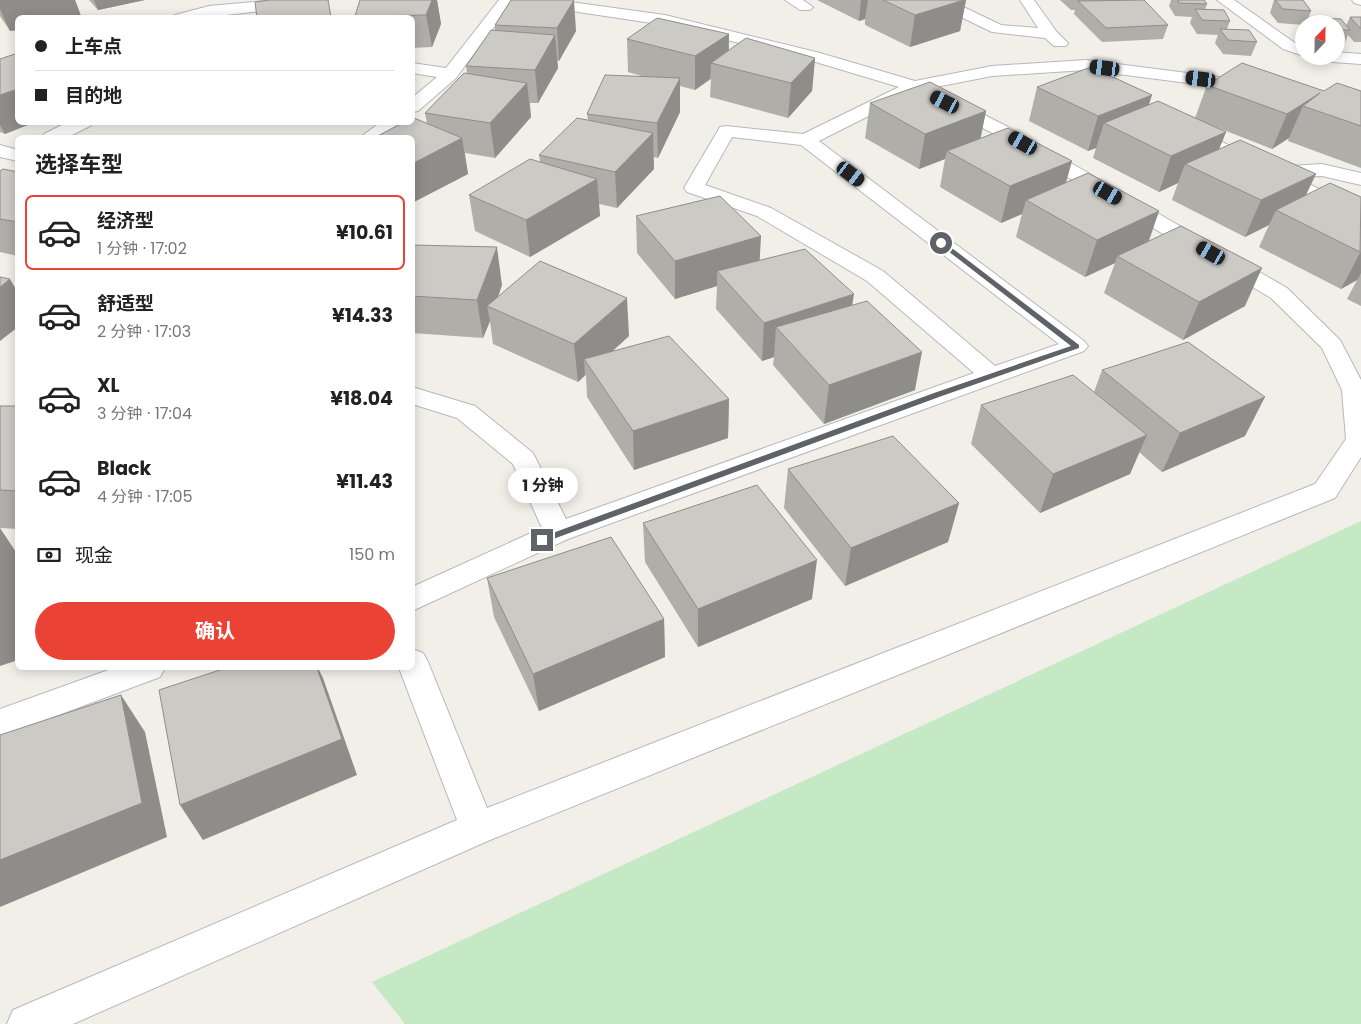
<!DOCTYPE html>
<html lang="zh">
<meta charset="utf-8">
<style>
body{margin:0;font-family:Poppins,"Noto Sans SC",sans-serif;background:#f2f2f2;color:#222;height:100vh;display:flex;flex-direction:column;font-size:19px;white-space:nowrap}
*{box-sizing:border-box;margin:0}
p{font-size:16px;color:#767676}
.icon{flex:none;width:28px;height:28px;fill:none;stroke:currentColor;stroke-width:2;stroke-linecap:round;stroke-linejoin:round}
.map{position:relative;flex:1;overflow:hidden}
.panel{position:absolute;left:15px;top:135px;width:400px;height:535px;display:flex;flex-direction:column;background:#fff;border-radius:8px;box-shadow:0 2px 12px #0003}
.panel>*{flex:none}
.guide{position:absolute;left:15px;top:15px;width:400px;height:110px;border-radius:8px;box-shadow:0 2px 12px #0003;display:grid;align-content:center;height:110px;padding:0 20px;background:#fff}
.needle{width:32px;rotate:22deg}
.buttons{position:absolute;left:1295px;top:15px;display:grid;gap:10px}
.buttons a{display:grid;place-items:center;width:50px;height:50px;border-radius:50%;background:#fff;box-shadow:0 2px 12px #0003;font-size:25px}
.end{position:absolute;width:22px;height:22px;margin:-11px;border:6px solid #5f6368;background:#fff;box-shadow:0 0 0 2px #fff}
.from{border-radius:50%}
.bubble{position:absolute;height:35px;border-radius:18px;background:#fff;box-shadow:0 2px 12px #0003;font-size:16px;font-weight:700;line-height:35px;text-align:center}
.car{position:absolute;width:15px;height:30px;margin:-15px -8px;border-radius:6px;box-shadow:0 0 4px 1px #0007;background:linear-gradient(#222 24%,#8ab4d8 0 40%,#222 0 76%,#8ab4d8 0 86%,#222 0)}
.guide b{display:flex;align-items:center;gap:18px;height:48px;font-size:19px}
.guide b+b{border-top:1px solid #e0e0e0}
.guide i{width:12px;height:12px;background:#222}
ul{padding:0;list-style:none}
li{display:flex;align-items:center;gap:15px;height:75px;margin:0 10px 8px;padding:0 10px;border:2px solid transparent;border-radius:8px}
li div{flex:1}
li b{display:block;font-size:19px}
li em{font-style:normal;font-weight:700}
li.active{border-color:#ea4335}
li>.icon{width:45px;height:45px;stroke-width:1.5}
h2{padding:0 20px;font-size:22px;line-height:60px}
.pay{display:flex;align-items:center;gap:12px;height:55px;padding:0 20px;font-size:19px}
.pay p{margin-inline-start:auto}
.action{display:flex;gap:10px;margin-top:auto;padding:10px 20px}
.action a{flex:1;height:58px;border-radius:30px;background:#ea4335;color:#fff;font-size:20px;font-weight:700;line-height:58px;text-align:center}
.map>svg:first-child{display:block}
.green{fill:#c5e8c5}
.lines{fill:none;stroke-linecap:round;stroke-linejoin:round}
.minor-casing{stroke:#b5b8bc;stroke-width:2}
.minor{fill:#fff;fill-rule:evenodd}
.wall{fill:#afaea9}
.shaded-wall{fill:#8f8d8a}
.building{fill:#cccac5;stroke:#8f8d8a}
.route{fill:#5f6368}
</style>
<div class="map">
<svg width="1361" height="1024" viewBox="0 0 1361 1024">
<rect width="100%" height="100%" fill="#f1efe8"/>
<path class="green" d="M1361,521V1024H405L372,982Z"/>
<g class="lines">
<defs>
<path id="minor" d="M275,0H328L326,3L321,4L201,18H173L175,15L209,6Z
M499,0H514L456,78L418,111L412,112V98L437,77L412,73V63L446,68Z
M518,0H556L665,15L820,53L915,81L992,66L1086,60L1257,82L1260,86L1257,90L1251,91L1086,70L992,76L931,88L1012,129L1287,288L1340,340L1361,380V457L1335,498L490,840L73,1024H7L13,1010L457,820L399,668H412V649L423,653L428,662L487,808L1315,484L1346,439L1342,390L1322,348L1271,298L1000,137L914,93L819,141L1084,341L1088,346L1084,351L568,539L412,611V587L542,528L513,464L457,418L412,404V387L475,406L533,453L566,519L974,373L867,281L757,216L687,192L684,188L720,127L726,126L803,134L899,87L809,60L665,25L525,4L520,3ZM732,137L801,145L1059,344L995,366L883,271L771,208L705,185Z
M785,0H803L813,7L810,10H800Z
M930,0H949L1001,25L1038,28L1020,0H1034L1056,31L1068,43L1066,46H1054L1045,38L992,32L932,3Z
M1217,0H1234L1295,43L1304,46V56L1283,49Z
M1352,0H1361V5L1354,3Z
M1336,52L1361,54V64L1318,61L1312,59L1310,56H1336Z
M68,122H93L90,126L66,138H41L44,134Z
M381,122H404L382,138H359Z
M1186,125L1275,167L1322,164L1361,173V185L1322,176L1295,177L1361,210V224L1354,222L1180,134L1177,130L1180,126Z
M0,145L18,150V161L0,157Z
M114,668H165L160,677L0,737V709Z"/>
</defs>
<use href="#minor" class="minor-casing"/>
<use href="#minor" class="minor"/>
</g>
<path class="wall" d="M0,0H75L81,16L73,18H18V30L10,31L0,16Z
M89,0H145L98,10Z
M437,0L441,24L432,47L412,48V18H356L355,16Z
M511,0L576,31L559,61H557L558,68L538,103H530L531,117L495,158L465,153L468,174L412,203V138L427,123L425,113L467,73L466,66L495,31V25Z
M817,0H966L960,31L910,47L865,25V19L859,21Z
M1060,0H1144L1168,25L1163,39L1102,42L1074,14L1075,10H1071Z
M1171,0H1204L1207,4L1205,10L1230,21L1227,29L1257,42L1251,56L1223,54L1215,43L1218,35L1197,34L1190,23L1192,17L1175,16L1169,6Z
M1274,0H1303L1311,11L1306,24H1304V25L1278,23L1270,13Z
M1350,17H1361V42H1354L1348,35L1344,45L1336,44V24H1310L1312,18L1346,26Z
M729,34V50L815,58L812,91L788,118L710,97L711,79L695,90L680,86V112L658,158L653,157L654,169L617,208L599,204L600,216L530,257L475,231L469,195L540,162L539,155L588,120L587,114L645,77L628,72L627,39Z
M0,59L18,122H35L5,134L0,132Z
M1207,85L1324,91H1361V168L1288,141L1289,138L1272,149L1216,127L1226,132L1219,149L1306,196L1361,197V306L1347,299L1357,280L1341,289L1259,247L1269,225L1245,237L1172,200L1178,183L1159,192L1093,158L1096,148L1088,151L1029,121L1037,87L1149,105L1195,118Z
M870,103L986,111L980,138L1066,183L1159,211L1149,241L1245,306L1183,340L1104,293L1115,263L1085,277L1016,237L1022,214L1001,223L940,187L945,159L919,169L865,138Z
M0,171L18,172V256L0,252Z
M636,216L760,260L852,305L915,390L824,424L773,365L774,357L762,361L716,309L717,286L675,299L637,253Z
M412,245L502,285L498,296L629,336L612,351L729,399L728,438L634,470L587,397L586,375L578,382L493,344L490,321L483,338L412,333Z
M1102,370L1245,436L1162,472L1139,452L1130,474L1040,513L971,444L981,405L1094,392Z
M0,406H18V529L0,528Z
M788,469L959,503L948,542L845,586L784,508Z
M643,523L812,599L698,647L645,562Z
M487,578L664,619L665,657L539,711L494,617Z"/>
<path class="shaded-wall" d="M0,0H75L81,16L73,18H18V30L10,31L0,9Z
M94,0H145L98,10Z
M432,0H437L441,24L432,47L426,15Z
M574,0L576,31L559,61L557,28Z
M861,0H868L865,19L859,21Z
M964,0H966L960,31L910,47L915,15Z
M729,34L728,66L711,63L710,79L695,90V56Z
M555,35L558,68L538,103L535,70Z
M815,58L812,91L788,118L791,83Z
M680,78V112L658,158L657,123Z
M527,83L531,117L495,158L490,123Z
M18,89V122H35L5,134L0,125V95Z
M1320,93L1303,106L1289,138L1272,149L1287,114Z
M1152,95L1141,129L1104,123L1096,148L1088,151L1098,116Z
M986,111L979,146L947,151L945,159L919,169L925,134Z
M1226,132L1212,167L1185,164L1178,183L1159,192L1171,156Z
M653,133L654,169L617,208L615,172Z
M462,138L468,174L412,203V164Z
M1072,161L1062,197L1026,200L1022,214L1001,223L1010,186Z
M1316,174L1299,210H1276L1269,225L1245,237L1261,200Z
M597,179L600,216L530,257L526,220Z
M1159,211L1146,248L1117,256L1115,263L1085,277L1097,240Z
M761,236L759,273L717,271V286L675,299V261Z
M497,247L502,285L494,309L487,306L490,321L483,338L477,300Z
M1361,251V273L1357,280L1341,289Z
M1262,268L1245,306L1183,340L1199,302Z
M10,279L18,293V327L0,341V287Z
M854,294L848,332L776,327L774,357L762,361L764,323Z
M627,298L629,336L592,370L584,359L585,375L578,382L574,344Z
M922,352L915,390L824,424L829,385Z
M1265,397L1245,436L1162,472L1180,433Z
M729,399L728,438L634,470L633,431Z
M1147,435L1130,474L1040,513L1053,474Z
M959,503L948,542L845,586L851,548Z
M0,528L18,555V660L0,666Z
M817,560L812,599L698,647V609Z
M664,619L665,657L539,711L533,674Z
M317,668H318L323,678L357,775L203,840L180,805Z
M121,695L145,732L167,837L0,907V860Z"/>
<path class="building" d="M270,0H328L331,17L257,18L255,2Z
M360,0H432L426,15L355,16Z
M511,0H574L557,28L495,25Z
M883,0H964L915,15Z
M1144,0L1168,25L1106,28L1078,1Z
M1178,0H1204L1207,4L1179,3Z
M1275,0H1303L1311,11L1283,9Z
M1195,9L1224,10L1230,21L1202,20Z
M1350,17H1361V28H1360Z
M657,18L729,34L695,56L627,39Z
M1312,18L1341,19L1350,30H1336V24H1317Z
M1220,29L1249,30L1257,42L1228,40Z
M491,30L555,35L535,70L466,66Z
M746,38L815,58L791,83L711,63Z
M18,53V89L0,95V59Z
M1242,63L1324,91L1337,83L1361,91V126L1303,106L1320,93L1287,114L1207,85Z
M1091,67L1152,95L1098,116L1037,87Z
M464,73L527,83L490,123L425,113Z
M605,75L680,78L657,123L587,114Z
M930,82L986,111L925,134L870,103Z
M1158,101L1226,132L1171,156L1104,123Z
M412,118H414L462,138L412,164V138H374L404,122H412Z
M577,118L653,133L615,172L539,155Z
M1008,128L1072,161L1010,186L947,151Z
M1240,140L1316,174L1261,200L1185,164Z
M530,159L597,179L526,220L469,195Z
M3,169L18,172V222L0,219V171Z
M1088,173L1159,211L1097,240L1026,200Z
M1330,183L1361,197L1360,252L1276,210Z
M720,196L761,236L675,261L636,216Z
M1181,226L1262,268L1199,302L1117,256Z
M412,245L497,247L477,300L412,296Z
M805,249L854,294L764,323L717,271Z
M540,261L627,298L574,344L487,306Z
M0,277L10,279L0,287Z
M867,301L922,352L829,385L776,327Z
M669,336L729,399L633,431L584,359Z
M1188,342L1265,397L1180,433L1102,370Z
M1073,375L1147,435L1053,474L981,405Z
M0,406H18V491L0,490Z
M893,436L959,503L851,548L788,469Z
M757,485L817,560L698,609L643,523Z
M611,537L664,619L533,674L487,578Z
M226,668H317L342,739L180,805L159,690Z
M121,695L142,803L0,860V735Z"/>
<path class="route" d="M939,242H944L1079,345V348L939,397L545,542H539V538L934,393L1071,346L939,244Z"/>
</svg>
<div class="buttons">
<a><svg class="needle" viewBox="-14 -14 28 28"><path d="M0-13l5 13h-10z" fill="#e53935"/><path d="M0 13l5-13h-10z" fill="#767676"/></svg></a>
</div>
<i class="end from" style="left:941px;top:243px"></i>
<i class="end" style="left:542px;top:540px"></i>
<div class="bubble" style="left:508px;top:468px;width:70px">1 分钟</div>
<i class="car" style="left:1105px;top:68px;rotate:277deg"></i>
<i class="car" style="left:1201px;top:79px;rotate:277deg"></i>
<i class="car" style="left:945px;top:102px;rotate:297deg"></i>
<i class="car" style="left:1023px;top:143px;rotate:300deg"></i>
<i class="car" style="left:851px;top:174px;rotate:127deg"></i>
<i class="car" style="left:1108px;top:193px;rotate:120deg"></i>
<i class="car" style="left:1211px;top:253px;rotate:300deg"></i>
<div class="guide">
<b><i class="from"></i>上车点</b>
<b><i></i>目的地</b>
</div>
<section class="panel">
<h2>选择车型</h2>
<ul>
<li class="active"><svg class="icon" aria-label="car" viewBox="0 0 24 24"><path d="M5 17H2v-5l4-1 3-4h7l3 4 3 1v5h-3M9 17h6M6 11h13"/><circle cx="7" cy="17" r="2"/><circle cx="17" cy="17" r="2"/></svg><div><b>经济型</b><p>1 分钟 · 17:02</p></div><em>¥10.61</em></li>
<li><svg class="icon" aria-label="car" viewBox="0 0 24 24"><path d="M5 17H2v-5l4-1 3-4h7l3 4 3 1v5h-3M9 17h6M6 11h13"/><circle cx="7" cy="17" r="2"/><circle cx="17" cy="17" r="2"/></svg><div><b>舒适型</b><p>2 分钟 · 17:03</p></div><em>¥14.33</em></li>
<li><svg class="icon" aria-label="car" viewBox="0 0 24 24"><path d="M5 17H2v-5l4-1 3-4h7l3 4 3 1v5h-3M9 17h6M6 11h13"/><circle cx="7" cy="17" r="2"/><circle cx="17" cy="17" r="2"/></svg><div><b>XL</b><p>3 分钟 · 17:04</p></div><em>¥18.04</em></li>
<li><svg class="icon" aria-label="car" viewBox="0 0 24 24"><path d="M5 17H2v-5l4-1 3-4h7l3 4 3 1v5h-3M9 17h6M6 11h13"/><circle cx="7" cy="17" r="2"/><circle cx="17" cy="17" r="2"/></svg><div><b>Black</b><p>4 分钟 · 17:05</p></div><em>¥11.43</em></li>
</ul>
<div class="pay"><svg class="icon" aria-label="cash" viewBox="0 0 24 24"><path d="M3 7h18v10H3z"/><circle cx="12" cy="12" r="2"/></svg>现金<p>150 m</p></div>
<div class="action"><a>确认</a></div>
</section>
</div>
